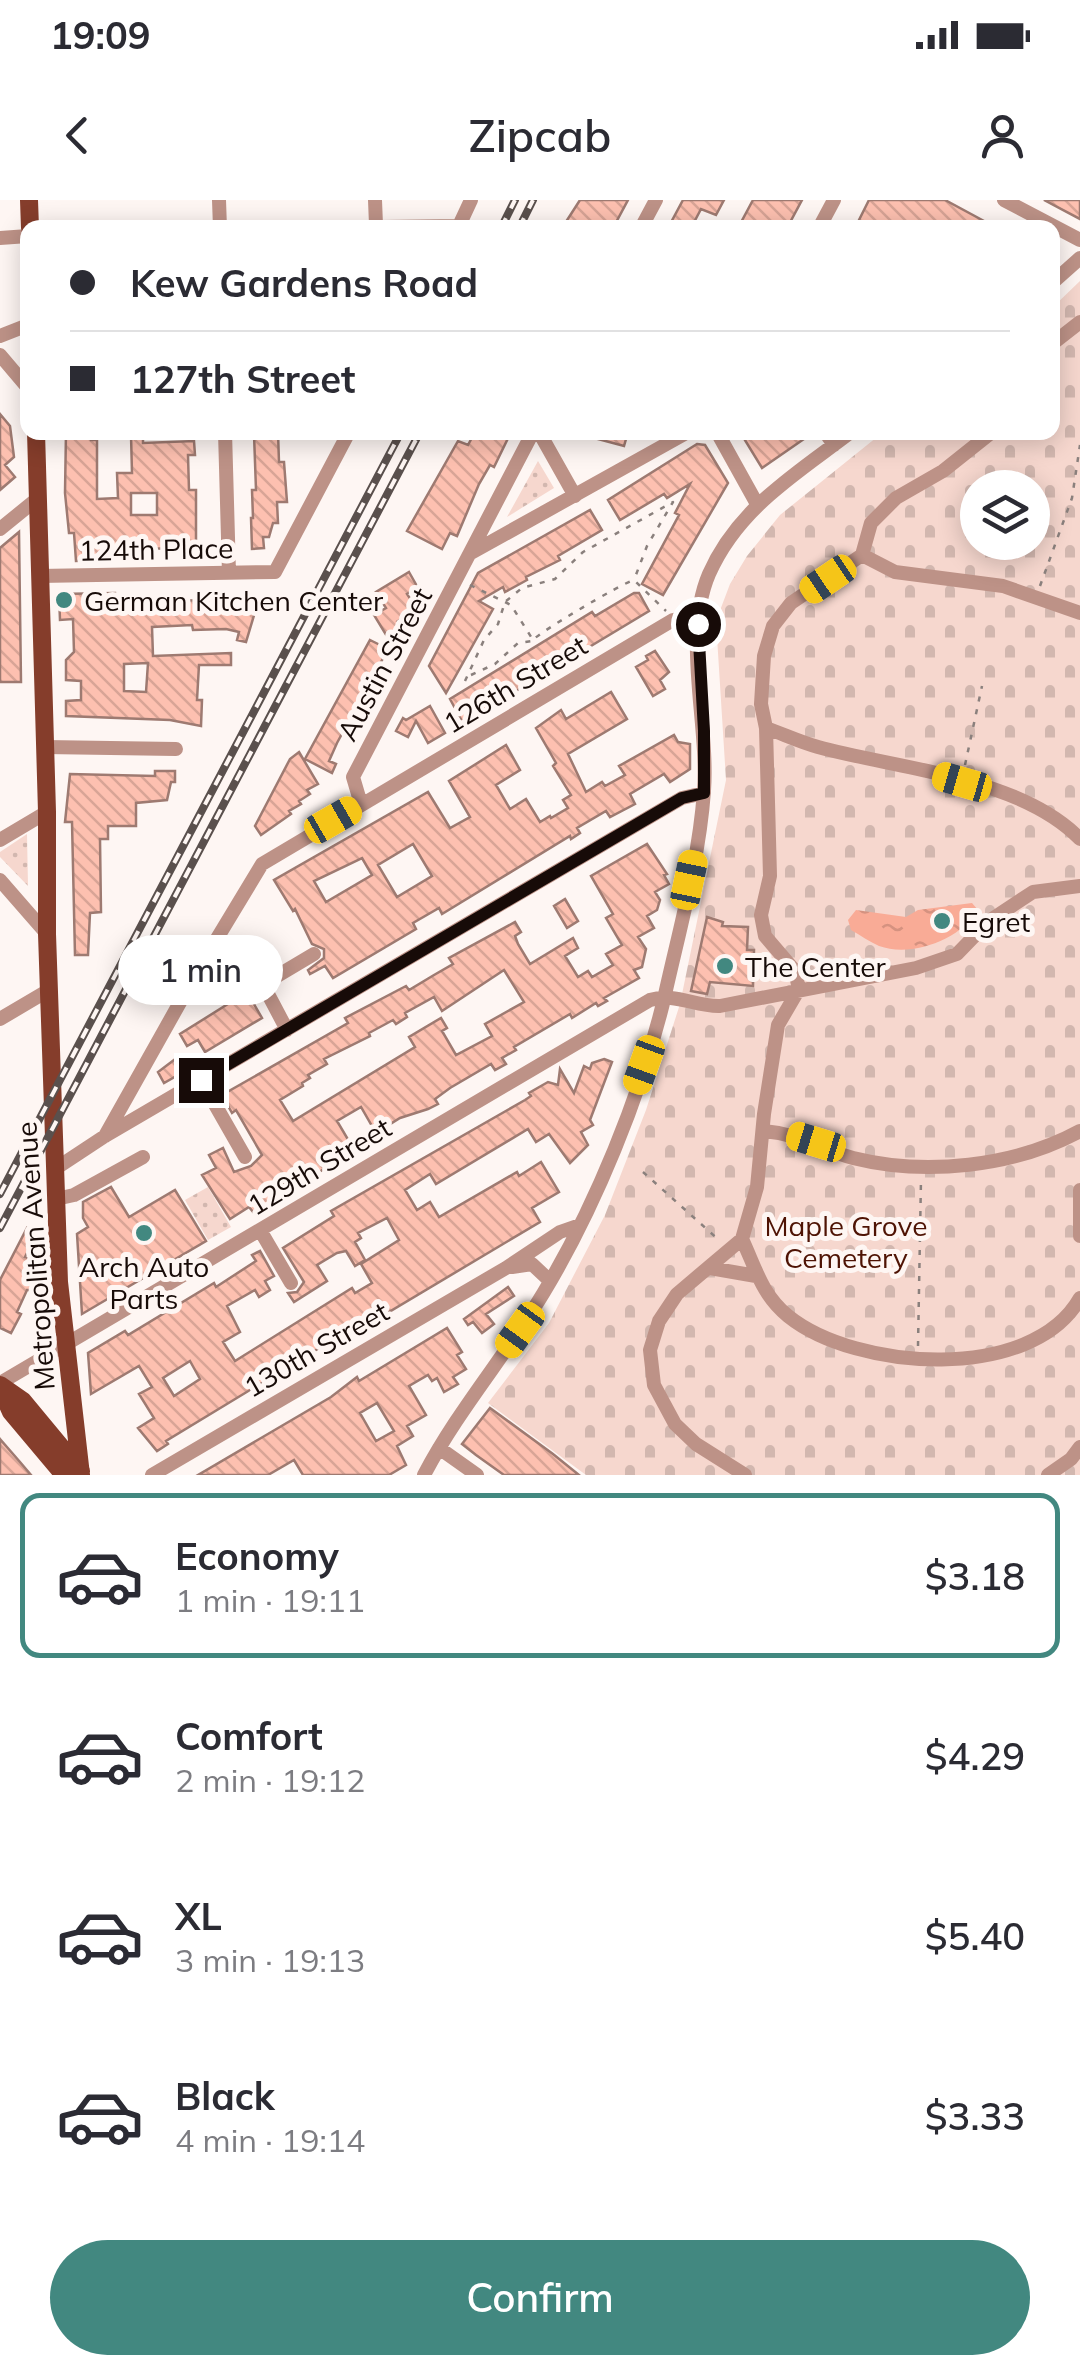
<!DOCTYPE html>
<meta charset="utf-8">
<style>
body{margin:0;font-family:Mulish,sans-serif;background:#f7f7f7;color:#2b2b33;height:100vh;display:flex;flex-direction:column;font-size:38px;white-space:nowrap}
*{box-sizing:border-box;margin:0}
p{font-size:32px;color:#7c7c81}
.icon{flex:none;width:55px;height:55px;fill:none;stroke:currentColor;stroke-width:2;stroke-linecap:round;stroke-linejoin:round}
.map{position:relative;height:1275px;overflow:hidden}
.sheet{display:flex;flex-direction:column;background:#fff;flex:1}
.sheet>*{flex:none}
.hud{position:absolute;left:20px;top:20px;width:1040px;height:220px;border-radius:20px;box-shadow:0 5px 25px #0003;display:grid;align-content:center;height:220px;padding:0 50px;background:#fff}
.buttons{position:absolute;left:960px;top:270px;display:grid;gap:20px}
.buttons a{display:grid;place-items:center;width:90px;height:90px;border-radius:50%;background:#fff;box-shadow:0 5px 25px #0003;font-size:50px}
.end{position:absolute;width:45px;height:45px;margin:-22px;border:12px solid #170b08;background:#fff;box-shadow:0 0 0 5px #fff}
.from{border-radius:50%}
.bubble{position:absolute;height:70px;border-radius:35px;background:#fff;box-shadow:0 5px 25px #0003;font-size:32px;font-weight:600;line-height:70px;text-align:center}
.car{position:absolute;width:30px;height:60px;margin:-30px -15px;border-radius:12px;box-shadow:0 0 8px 2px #0007;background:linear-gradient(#f5c518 24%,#345 0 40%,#f5c518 0 76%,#345 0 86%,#f5c518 0)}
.hud b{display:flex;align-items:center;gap:35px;height:95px;font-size:38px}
.hud b+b{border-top:2px solid #e1e1e2}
.hud i{width:25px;height:25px;background:#2b2b33}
ul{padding:18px 0 0;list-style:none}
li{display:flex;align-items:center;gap:30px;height:165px;margin:0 20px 15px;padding:0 30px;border:5px solid transparent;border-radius:20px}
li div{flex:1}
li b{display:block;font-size:38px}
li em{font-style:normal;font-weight:600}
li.active{border-color:#428880}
li>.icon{width:90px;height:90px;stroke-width:1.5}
.primary-button{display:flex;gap:20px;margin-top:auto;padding:20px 50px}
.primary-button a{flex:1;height:115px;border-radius:60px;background:#428880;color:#fff;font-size:40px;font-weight:600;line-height:115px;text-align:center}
.status{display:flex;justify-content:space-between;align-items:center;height:70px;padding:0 50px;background:#fff;direction:ltr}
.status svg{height:28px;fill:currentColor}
header{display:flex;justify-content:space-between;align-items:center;height:130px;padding:0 50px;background:#fff;font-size:45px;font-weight:600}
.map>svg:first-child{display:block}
.green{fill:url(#green-dots)}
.cemetery{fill:url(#cemetery-stones);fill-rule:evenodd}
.water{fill:url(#water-ripples)}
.building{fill:url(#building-back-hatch);stroke:#9e7a71;stroke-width:2.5;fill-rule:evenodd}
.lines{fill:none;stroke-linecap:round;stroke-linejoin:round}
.path{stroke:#8a807d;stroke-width:2.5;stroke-dasharray:5 8;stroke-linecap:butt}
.minor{stroke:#bd9287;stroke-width:14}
.major{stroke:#853d2b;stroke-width:18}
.rail-casing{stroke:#5a504d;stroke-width:8}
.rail{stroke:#fef6f3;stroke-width:4;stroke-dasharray:11;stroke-linecap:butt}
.route{stroke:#170b08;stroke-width:12}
.poi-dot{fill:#428880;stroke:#fef6f3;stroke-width:4}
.labels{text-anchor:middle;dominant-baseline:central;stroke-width:10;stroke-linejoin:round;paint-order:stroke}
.street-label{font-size:28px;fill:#170b08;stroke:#fef6f3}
.poi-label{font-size:28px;fill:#170b08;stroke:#fef6f3;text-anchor:start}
.park-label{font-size:28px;fill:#4e1304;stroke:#fef6f3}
</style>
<div class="status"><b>19:09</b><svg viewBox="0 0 49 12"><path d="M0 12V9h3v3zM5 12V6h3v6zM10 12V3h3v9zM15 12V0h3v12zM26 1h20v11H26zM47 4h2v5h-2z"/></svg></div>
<header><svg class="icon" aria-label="back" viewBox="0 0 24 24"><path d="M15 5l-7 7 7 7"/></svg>Zipcab<svg class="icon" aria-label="person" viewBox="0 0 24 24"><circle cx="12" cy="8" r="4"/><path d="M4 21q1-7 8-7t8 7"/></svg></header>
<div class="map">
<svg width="1080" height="1275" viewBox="0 0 1080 1275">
<defs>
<pattern id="green-dots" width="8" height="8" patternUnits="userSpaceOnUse" patternTransform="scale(2.5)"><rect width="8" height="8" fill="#f6d7ce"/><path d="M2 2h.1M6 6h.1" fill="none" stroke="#d2b7af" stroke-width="1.8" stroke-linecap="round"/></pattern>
<pattern id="cemetery-stones" width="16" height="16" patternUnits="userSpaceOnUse" patternTransform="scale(2.5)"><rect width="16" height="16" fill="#f6d7ce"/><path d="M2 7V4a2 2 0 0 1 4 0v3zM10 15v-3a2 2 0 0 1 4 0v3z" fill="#d2b7af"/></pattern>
<pattern id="water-ripples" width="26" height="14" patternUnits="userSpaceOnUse" patternTransform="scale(2.5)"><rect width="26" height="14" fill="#f9ab96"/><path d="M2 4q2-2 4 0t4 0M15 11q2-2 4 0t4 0" fill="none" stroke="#d59280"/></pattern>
<pattern id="building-back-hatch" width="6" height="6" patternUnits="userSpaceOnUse" patternTransform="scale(2.5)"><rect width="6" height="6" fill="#fdc0b0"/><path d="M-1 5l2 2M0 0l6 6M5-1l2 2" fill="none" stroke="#d8a496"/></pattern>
</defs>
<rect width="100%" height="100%" fill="#fef6f3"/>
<path class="green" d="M538,261L554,288L507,317Z
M27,634L28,686L0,657V652Z
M208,987L231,1027L208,1040L185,1000Z"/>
<path class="cemetery" d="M1080,81V1275H586L488,1203L549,1123L605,1015L646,910L680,804L726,580L716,421L730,384L747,356L780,315L882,233L1052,232L1053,107ZM978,288H1032V342H978Z"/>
<path class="water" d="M972,703L978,710C961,739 912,758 879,746C870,742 860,735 851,730L848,720L856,710L906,717L918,710Z"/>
<path class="building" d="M580,0H628L613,28H562Z
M683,0H724L716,15L701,9L691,28H668Z
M753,0H802L787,28H738Z
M869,0H945L997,28H855Z
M1044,0H1080V19Z
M0,214L10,226L14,257L5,265L15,277L0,290Z
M66,232H91V240H97V299L118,298L117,273H132L131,235H143V243L194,241L195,255H188L189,290H196V348L128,349V359L76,361L74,333H69L65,293ZM131,293H157V315H131Z
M258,232H278L279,262H284L287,302H277L278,323H273L269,337H263L264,348L252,349L251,318H253L252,290H256L254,234Z
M475,232H511L494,267L490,265L479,284L457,336L450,333L442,349L407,331L458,241L468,245Z
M588,232H628L624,246L587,236Z
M740,232H814L762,268Z
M697,244L705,245L728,283L663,395L642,384L679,315L675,313L690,284L667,298L664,294L620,320L608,300Z
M590,310L602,330L558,356L560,360L526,377L527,380L505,392L503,387L479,401L493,409L446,493L429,466L478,373Z
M19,332L21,482H0V348Z
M409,372L418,388L407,394L417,409L398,421L408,426L388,438L374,415L386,408L376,392Z
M115,393L116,404L243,398L258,402L246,442L237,440L239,432L226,429L193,430L192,425L152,427L153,456L231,453V465H199L197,500H202L201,526L170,520L66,516V501L81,500V481L66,480V460L74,452L73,419L60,420L59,394ZM148,463L146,492L124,491V464Z
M634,393H639L649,411L463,523L450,499L592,412L595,416Z
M370,440L388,449L337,543L329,561L336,564L332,573L305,559Z
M655,451L669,472L660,480L665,489L653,496L636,467L648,460L646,456Z
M611,492L627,519L568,554L586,592L602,582L605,586L625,575L619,566L674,535L678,542L690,544V569L670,582L664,574L630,594L635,604L610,617L606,611L577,628L580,633L571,639L570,636L442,714L439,708L413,723L416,729L333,778L325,766L310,774L308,770L324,758V749L312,744L295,709L293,711L274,680L428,592L450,628L470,617L449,581L506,545L520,570L496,585L510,609L526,599L540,622L550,616L551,618L568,608L563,600L571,595L553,566L556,563L536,528L561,510L566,519ZM413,644L432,676L397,697L378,665ZM362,658L372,675L326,702L314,681Z
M430,506L445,533L428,543L416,521L408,537L396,531L403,518L406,520Z
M299,552L318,584L307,590L310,594L299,601L301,604L289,611L291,614L261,635L255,626L290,559Z
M155,571H175V582H171L167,600L136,603V626H108V639H100L101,712L90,713L88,755H75L72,622H65L70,574L155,576Z
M647,644L667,674L664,675L669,684L655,692L660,700L657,710L647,716L654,728L638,737L646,749L642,767L634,770L639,778L604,798L607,801L598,806L596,803L572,818L570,814L514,847L516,850L502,858L506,864L495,870L491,864L450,888L435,899L438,904L428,909L400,918L376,933L361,907L337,921L353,948L304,983L298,974L272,990L277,998L253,1012L249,1007L230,1019L202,975L216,968L209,955L223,948L234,972L251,966L262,955L236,910L232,913L222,895L348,823L345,818L406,786L409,790L434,775L453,764L449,758L515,722L521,732L515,736L518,744L530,764L573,738L578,748L565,756L578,777L588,771L592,777L613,765L606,754L622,745L606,718L613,714L591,676ZM504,770L524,802L485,824L492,836L456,855L442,831L447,828L441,818L409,837L415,847L293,921L280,900L303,886L302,883L310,878L308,875L327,864L324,859L370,836L369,833L393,820L396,824L407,817L405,813L434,797L442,811Z
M565,699L578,721L567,728L554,706Z
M707,717L723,722L722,726L748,727L747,750H754L753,786L710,782L707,794L691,791Z
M247,792L262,818L205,852L198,840L187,846L180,834Z
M178,857L185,871L164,883L158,872Z
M604,859L612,862L590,920L593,925L581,932L588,945L570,963L549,934L536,942L528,929L436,984L430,974L405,990L417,1010L430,1002L439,1017L517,972L519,976L541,962L559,992L532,1008L540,1022L352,1134L349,1130L166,1241L168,1244L157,1251L138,1228L154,1218L139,1194L152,1187L139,1166L91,1194L88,1153L125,1131L128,1135L214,1083L216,1087L256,1061L252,1055L260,1051L274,1076L265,1081L270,1090L259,1097L255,1090L227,1106L240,1132L223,1142L235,1161L352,1088L355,1093L372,1083L361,1064L399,1040L387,1018L358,1033L361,1038L355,1042L365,1060L355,1066L346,1051L337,1053L317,1065L327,1081L294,1102L288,1093L297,1092L304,1082L283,1048L334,1016L331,1011L525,900L531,896L529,893L541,886L548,882L558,885L560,869L574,893L584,866L590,869L592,863ZM190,1161L200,1179L174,1196L163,1178Z
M111,987L129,1017L175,990L206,1041L82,1114L77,1034L88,1027L83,1018V1002Z
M27,1028L36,1035L25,1057L34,1060L35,1090H27L17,1112L21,1114L11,1133L0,1128V1080Z
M508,1087L514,1096L486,1114L494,1124L482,1133L473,1122L468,1125L464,1119Z
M447,1128L462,1152L457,1155L466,1169L453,1177L458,1184L444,1192L437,1178L432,1181L428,1175L409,1186L426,1215L407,1226L413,1236L397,1246L406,1265L389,1275H303L294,1260L268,1275H198L331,1197L357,1177L359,1181ZM377,1203L394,1231L376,1241L360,1213Z
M490,1208L553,1254L579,1275H504L476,1255L462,1244Z
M0,1239L20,1262L31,1275H0Z"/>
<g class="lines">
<path class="path" d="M470,385L511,405L533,440C538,433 622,383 634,380L666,411
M1040,386L1072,298L1080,245
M471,475L495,464L518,443L532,441
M465,481L484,440L498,424L505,402L522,388L555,379L583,352L673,302L647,346L634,380
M965,565L982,486
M308,619L335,604
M643,972L720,1041
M918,1146L921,979"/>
<path class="minor" d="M219,0L220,28
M375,0L376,25
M1004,0L1080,40
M304,28L459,26
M458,28L471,0
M641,28L656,0
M819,28L834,0
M0,38L28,36
M1052,83L1080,58
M0,136L28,125
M1052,144L1080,122
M0,155L28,188
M225,232L229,373
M539,232L575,296
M717,232L757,304
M825,232L834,245
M0,329L37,299
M471,353L688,232
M862,355L895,372L1003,386L1080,413
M39,376L275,372L349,232
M766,528L761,504L764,456L773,426L791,403L862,355L871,323L896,298L943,271L992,232
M45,547L176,549
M361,604L353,577L533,232
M0,640L47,612
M0,680L47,734
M0,819L49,790
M287,830L268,794L267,786L272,779L314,754
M201,880L245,957
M764,931C801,934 820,949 853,958C925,976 1014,967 1080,931
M105,936L201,765L262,664L673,420L698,415
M55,969L105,936L682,598L704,593
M1080,990V1036
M56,999L74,995L143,957
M260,1030L291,1083
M742,1039C756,1069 762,1095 788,1116C856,1171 1032,1183 1080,1098
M512,1067L532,1064L550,1081
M710,1068L756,1076
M0,1183L650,800C674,792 696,807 720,806L916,768L957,754L989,721L1033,692L1080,686
M439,1248L477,1275
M152,1275L506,1068L560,1032L580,1025
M424,1275C458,1210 507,1154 544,1092C595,1007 641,895 664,799C679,731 699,661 704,591C709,523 682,437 709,374C738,308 796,274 851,232
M745,1275L696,1244L675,1224L654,1185L650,1150L659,1121L677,1094L742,1039L757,987L764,914L778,825L799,789L795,771L765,736L761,715L770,676L766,528C783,534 800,542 818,547C898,569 1020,577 1080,639
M1048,1275L1071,1259L1080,1247"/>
<path class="major" d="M29,0L30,28
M36,232L47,612V734L59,1082L81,1275
M0,1185L23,1201L81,1271
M0,1188L11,1212L64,1275"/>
<defs>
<path id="rail" d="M501,28L515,0
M519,28L533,0
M0,994L401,232
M0,1028L420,232"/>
</defs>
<use href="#rail" class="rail-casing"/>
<use href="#rail" class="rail"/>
</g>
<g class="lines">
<path class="route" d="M201,880L682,598L704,593V531L698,424"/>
</g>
<g class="poi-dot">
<circle cx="64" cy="400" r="10"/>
<circle cx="942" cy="721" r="10"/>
<circle cx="725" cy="766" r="10"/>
<circle cx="144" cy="1033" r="10"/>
</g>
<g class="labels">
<g class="street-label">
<text transform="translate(156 349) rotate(-1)">124th Place</text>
<text transform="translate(384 464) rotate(-62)">Austin Street</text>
<text transform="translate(515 484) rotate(-31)">126th Street</text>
<text transform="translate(319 966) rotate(-31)">129th Street</text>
<text transform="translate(35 1056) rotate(-94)">Metropolitan Avenue</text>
<text transform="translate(316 1149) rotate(-30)">130th Street</text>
</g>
<g class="poi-label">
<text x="84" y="400">German Kitchen Center</text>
<text x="962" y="721">Egret</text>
<text x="745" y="766">The Center</text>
<text x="144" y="1066" text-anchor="middle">Arch Auto<tspan x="144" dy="32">Parts</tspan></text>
</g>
<g class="park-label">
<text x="846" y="1025">Maple Grove<tspan x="846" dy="32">Cemetery</tspan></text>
</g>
</g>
</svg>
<div class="buttons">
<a><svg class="icon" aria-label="layers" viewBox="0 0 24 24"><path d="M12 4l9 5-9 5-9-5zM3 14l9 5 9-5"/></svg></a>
</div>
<i class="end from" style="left:698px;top:424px"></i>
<i class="end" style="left:201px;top:880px"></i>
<div class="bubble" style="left:118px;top:735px;width:165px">1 min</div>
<i class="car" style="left:828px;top:379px;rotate:236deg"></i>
<i class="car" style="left:962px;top:582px;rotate:286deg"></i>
<i class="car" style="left:333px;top:620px;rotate:60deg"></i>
<i class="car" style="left:689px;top:680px;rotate:12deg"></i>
<i class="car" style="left:644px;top:865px;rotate:200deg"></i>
<i class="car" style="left:816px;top:942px;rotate:287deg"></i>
<i class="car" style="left:520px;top:1130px;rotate:216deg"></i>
<div class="hud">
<b><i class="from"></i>Kew Gardens Road</b>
<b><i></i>127th Street</b>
</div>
</div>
<section class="sheet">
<ul>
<li class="active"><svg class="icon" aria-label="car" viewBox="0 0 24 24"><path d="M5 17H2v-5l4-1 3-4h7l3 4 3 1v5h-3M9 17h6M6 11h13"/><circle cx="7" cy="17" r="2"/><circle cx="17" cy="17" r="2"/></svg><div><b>Economy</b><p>1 min · 19:11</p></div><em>$3.18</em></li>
<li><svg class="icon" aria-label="car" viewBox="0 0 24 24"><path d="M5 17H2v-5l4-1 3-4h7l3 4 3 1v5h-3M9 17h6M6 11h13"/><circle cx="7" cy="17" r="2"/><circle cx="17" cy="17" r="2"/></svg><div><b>Comfort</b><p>2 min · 19:12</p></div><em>$4.29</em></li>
<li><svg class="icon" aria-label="car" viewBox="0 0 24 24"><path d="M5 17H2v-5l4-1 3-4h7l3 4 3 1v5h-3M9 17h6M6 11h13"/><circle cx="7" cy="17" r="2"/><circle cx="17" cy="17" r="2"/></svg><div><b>XL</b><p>3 min · 19:13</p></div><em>$5.40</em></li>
<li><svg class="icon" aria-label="car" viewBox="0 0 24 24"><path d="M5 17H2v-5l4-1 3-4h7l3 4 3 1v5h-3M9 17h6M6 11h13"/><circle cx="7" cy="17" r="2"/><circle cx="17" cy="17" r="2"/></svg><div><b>Black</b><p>4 min · 19:14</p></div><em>$3.33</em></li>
</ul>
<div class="primary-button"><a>Confirm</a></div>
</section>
